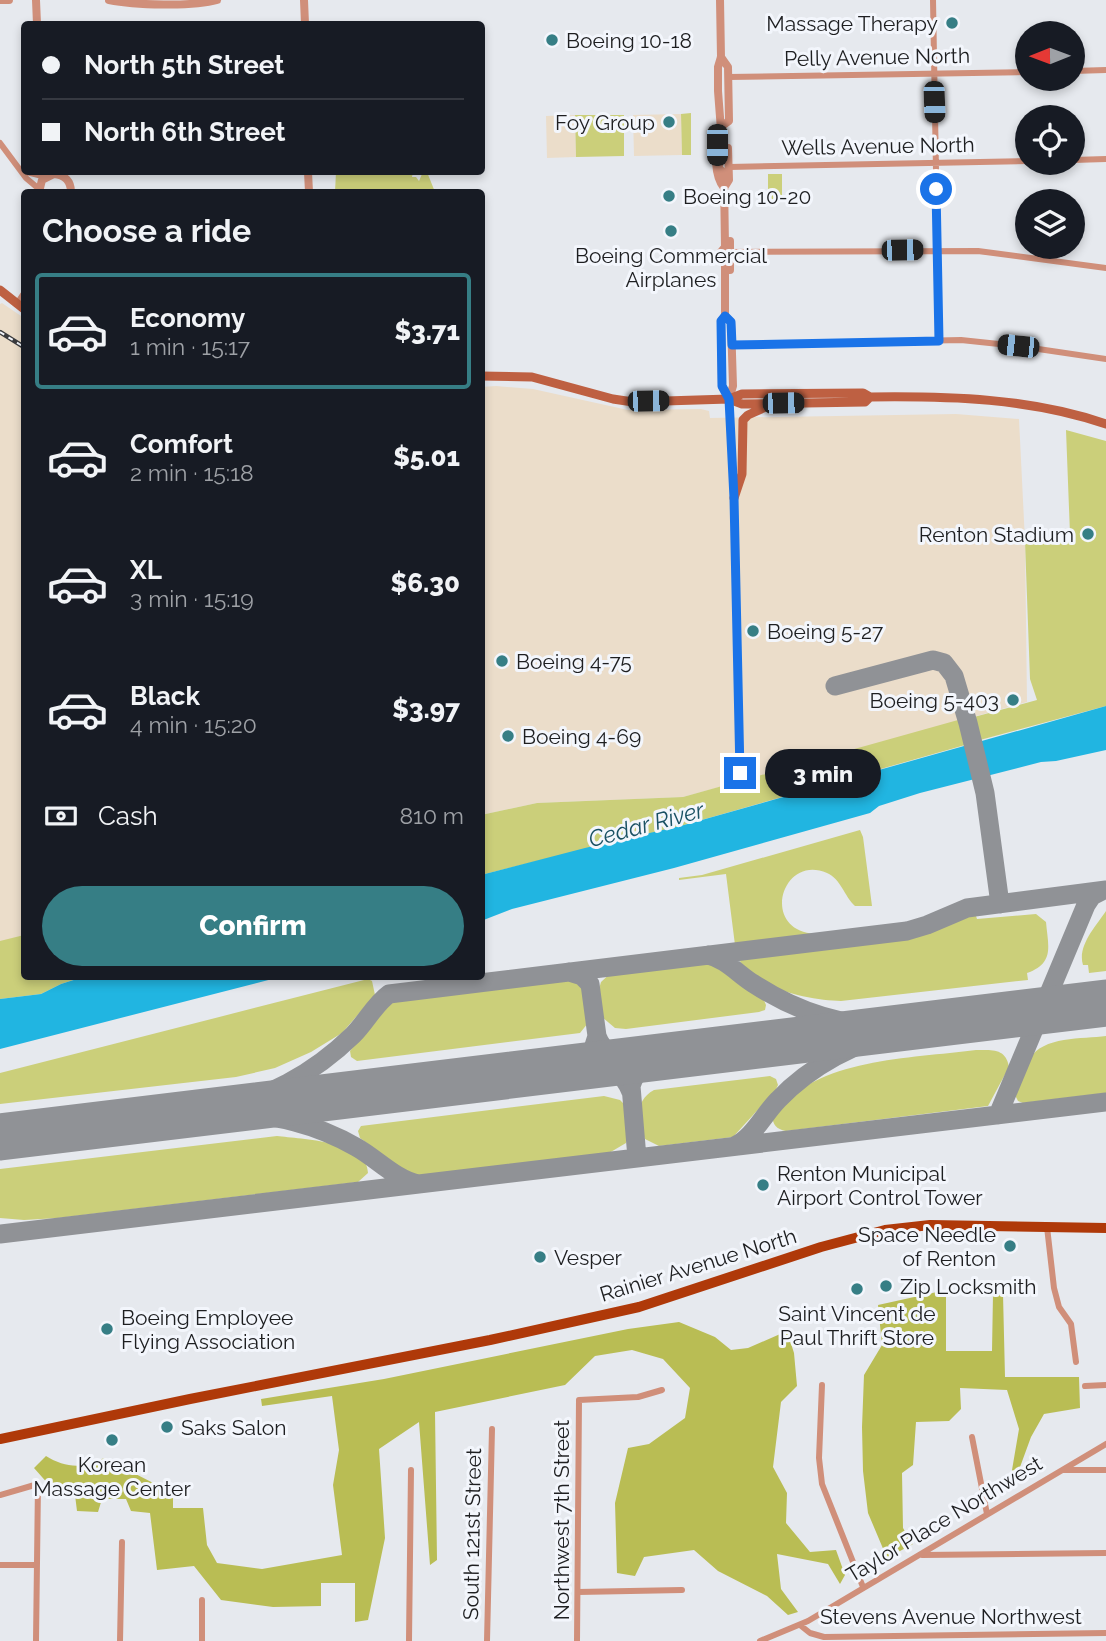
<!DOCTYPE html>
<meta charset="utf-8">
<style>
body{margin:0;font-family:Raleway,sans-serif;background:#242831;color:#f1f3f6;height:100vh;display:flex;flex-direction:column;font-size:26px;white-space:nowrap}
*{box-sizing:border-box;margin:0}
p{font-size:23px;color:#9ea1a6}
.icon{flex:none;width:38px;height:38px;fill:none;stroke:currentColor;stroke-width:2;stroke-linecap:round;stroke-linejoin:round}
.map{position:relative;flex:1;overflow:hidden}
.panel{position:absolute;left:21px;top:189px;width:464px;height:791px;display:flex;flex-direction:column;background:#171b24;border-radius:7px;box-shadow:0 4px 10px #0003}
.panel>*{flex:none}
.banner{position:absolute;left:21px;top:21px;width:464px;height:154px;border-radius:7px;box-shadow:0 4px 10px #0003;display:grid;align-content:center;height:154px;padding:0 21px;background:#171b24}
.needle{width:46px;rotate:269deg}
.controls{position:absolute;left:1015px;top:21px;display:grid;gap:14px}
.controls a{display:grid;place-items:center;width:70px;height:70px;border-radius:50%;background:#171b24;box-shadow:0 4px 10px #0003;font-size:35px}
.end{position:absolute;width:32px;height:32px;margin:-16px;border:9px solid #1a73e8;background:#fff;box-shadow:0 0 0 4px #fff}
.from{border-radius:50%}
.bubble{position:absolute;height:49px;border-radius:24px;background:#171b24;box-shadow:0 4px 10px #0003;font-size:23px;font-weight:800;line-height:49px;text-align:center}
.car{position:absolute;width:21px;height:42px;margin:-21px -10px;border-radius:9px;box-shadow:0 0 5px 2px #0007;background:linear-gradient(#222 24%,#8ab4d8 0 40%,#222 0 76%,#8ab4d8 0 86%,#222 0)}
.banner b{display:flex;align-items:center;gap:24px;height:66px;font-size:26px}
.banner b+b{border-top:2px solid #363941}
.banner i{width:18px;height:18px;background:#f1f3f6}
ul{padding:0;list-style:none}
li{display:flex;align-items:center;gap:21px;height:116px;margin:0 14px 10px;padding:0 7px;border:4px solid transparent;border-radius:7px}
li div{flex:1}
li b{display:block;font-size:26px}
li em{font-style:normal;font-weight:800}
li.current{border-color:#367e85}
li>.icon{width:63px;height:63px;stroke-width:1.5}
h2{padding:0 21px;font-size:32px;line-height:84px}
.pay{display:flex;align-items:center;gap:18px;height:77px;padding:0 21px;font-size:26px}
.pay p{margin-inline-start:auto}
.button{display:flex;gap:14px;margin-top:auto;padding:14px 21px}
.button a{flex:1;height:80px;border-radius:42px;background:#367e85;color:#fff;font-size:28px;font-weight:800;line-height:80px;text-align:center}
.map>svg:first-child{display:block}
.industrial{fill:#ebddca}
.green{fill:#cbcf7a}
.forest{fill:#b9bd54}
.water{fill:#21b5e1}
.pier{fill:#e6e9ee}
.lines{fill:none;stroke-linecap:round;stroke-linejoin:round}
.taxiway{stroke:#909296;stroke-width:19}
.runway{stroke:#909296;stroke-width:47}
.minor{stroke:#d08f7a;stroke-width:6}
.tertiary{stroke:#d08f7a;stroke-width:8}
.secondary{stroke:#be6042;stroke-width:9}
.primary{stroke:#af3909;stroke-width:10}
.rail-casing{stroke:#3a3b3e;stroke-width:4.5}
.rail{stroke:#f3f6fc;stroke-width:2;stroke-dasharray:5;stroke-linecap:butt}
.route{stroke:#1a73e8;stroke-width:9}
.poi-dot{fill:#367e85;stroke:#f3f6fc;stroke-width:2.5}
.labels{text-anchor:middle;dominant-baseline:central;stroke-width:6;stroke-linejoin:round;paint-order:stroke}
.poi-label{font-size:21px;fill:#1e1f21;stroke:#f3f6fc;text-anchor:start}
.street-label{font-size:21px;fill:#1e1f21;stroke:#f3f6fc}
.water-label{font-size:23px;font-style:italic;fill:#1a5163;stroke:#f3f6fc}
</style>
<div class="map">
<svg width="1106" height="1641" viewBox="0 0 1106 1641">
<rect width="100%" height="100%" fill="#e6e9ee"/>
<path class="industrial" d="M681,114L682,155L634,156L633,115Z
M575,115L576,157L547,158L546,116Z
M2,303L24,318V935L0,942V304Z
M496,386L533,389L628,410L701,409L709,411L710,418L956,414L1019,419L1025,541L1027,702L683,797L537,803L481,815V387Z"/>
<path class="green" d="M691,113V155H682L681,114Z
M575,115H624V156L576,157Z
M336,172H413L412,177H416L419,181L422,174L418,172H427L435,192H335Z
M768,174H782V199H768Z
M1066,430L1106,441V706L980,740L974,717L1037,700L1030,679L1025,542L1065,540V534H1070Z
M958,720L965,745L684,825L481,875V815L537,803L683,797Z
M860,830L863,837L872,906H855C844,896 841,879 827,873C782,853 759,930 815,934V936L735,945L726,874L679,880V878L702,875Z
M1106,911V971L1089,973L1088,965H1083C1077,946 1096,926 1106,911Z
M975,913L977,919L1036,914L1046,922C1048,946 1055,963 1027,973L1028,980L841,1001C812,1000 753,990 739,959L746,955L900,938Z
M24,935V976L83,977L61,984L41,994L0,999V941Z
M694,960L717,963L763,998L766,1005L765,1010L759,1012L626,1029L615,1028L602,1017L599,989L601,982L613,971Z
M566,977H576L586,990L588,1023L580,1033L357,1061L351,1057L350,1051L392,999L401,995Z
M368,979L372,981L375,995L342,1033L311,1052L275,1068L236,1077L0,1104V1073Z
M1106,1036V1093L1023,1103L1018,1101L1015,1095C1020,1083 1024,1070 1030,1059C1042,1036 1083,1039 1106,1036Z
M976,1050C992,1050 1006,1048 1009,1067L988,1106L786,1131C776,1129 773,1125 772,1115C818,1057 909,1059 976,1050Z
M770,1076L776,1079L778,1085L775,1091L733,1137L659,1146L645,1139C638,1120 634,1101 654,1090Z
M604,1096L620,1100L625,1105L628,1135L626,1143L609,1153L412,1176L360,1138L358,1131L361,1126Z
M277,1136C301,1139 368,1141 368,1173L358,1182L58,1218L24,1220L0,1218V1169Z"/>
<path class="forest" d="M946,1290V1351H992L993,1294H1003L1005,1377H1079L1080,1408L1044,1414L1031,1437L1012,1489V1470L1019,1429L1007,1390L960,1388L961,1409L949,1421L916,1422L913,1465L902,1473L903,1528L913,1544L887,1558L868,1513L863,1471L862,1427L864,1375L882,1345L878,1305Z
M679,1322L715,1337L731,1350L748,1348L787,1331L794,1353L797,1386L781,1402L773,1467L787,1493L786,1523L810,1552L836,1550L845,1575L840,1584L828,1564L777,1554L781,1589L798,1612L788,1615L767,1596L718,1571L694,1550L644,1557L635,1576L617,1573L615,1503L628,1448L649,1444L685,1418L690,1388L663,1359L632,1350L595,1356L565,1385L435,1412L437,1560L430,1565L419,1422L379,1449L385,1538L368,1620L355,1622V1583H321V1606L273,1607L221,1600L194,1566L157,1570L150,1513L131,1511L126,1499H102L98,1512L77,1511L74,1487L50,1486L34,1468L46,1456C65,1468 84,1469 104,1458L173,1493V1508H203L207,1545L217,1563L262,1569L342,1555L333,1485L339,1450L332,1396L262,1406L261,1399L384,1379L628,1329Z"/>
<path class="water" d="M1106,706V750L1056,761L1041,762L920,793L879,806L870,813L674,868L512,909L481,921V875L585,848L684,825Z
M83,977V976L280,977L0,1049V999L41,994L61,984Z"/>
<path class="pier" d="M979,737L990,778L975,782L964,741Z"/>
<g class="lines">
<path class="taxiway" d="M835,686L933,660L944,663L954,676L968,723L985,793L1000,904
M708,955C726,959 739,975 754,984C797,1012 844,1027 895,1027
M569,972L582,976L590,984L597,1036L591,1055L572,1068
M597,1036C603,1052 616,1059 632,1061
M593,1065C612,1068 624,1073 631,1092
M211,1111C267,1098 312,1075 353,1035C366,1022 375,1004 389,994L907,931L927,925L967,908L1106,890
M230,1112C277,1116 314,1123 356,1147C376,1158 395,1179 418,1184
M998,1115L1086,905L1092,896L1102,891
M734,1146C752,1139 764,1114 778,1100C815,1061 862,1040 913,1027
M637,1158L631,1086C636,1069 647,1063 663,1057
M0,1234L1106,1102"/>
<path class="runway" d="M0,1137L1106,1003"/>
<path class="minor" d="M933,0L939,341
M1073,71L1106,70
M728,77L1027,72
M0,143L26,178L39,189
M1073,160L1106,159
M729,167L1027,161
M23,171L46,177
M730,252L978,251L1106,268
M732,345L961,340L1018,346L1106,359
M729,399L734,498L740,773
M1047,1227L1054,1288L1059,1307L1071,1324L1076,1362
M822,1385L819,1458L822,1484L863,1587
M1085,1386L1106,1385
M972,1437L987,1514
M1064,1470H1106
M0,1495L38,1484L36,1641
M922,1555L1106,1553
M0,1565H37
M578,1592L682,1590
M800,1625L810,1633L824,1637L1106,1633
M120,1641L122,1542
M202,1641V1600
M409,1641L411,1470
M487,1641L492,1429
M577,1641L579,1400L638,1397L662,1390
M760,1641L808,1621L1106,1444"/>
<path class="tertiary" d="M0,0H9
M36,0L37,24
M109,0C133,5 194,7 217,0
M304,0L305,24
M721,57L728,67L729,121L722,126
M721,138C713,151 715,177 724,188
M718,167L722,171L724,178L725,247L719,254L725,263V316L721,321L722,386L729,399
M718,167L723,156L718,91V67L721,57L720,0
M308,172L309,192
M724,188L729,180L728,148
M39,192L42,180L54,174C65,175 71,181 71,192
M730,241V270
M18,304L24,295
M725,316L731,322L733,386L729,399"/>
<path class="secondary" d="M0,290L24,309
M481,376L532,377L613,399L633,402L729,399L742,404L865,402L870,397
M729,399L742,394L863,393L870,397C949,396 1031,398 1106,424
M734,498L742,474L743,420L748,415L770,405"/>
<path class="primary" d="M0,1439L190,1399L490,1340L639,1307L821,1247L885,1230L930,1225L1106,1228"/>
<defs>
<path id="rail" d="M0,332L24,347"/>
</defs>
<use href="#rail" class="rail-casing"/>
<use href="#rail" class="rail"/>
</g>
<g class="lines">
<path class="route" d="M740,773L734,498L729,399L722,386L721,321L725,316L731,322L732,345L939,341L936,189"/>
</g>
<g class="poi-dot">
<circle cx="952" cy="23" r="7"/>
<circle cx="552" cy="40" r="7"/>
<circle cx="669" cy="122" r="7"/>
<circle cx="669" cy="196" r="7"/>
<circle cx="671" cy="231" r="7"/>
<circle cx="1088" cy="534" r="7"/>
<circle cx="753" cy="631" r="7"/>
<circle cx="502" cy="661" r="7"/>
<circle cx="1013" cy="700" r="7"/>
<circle cx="508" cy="736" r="7"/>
<circle cx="763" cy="1185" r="7"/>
<circle cx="1010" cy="1246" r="7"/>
<circle cx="540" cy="1257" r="7"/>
<circle cx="886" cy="1286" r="7"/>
<circle cx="857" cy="1289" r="7"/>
<circle cx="107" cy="1329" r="7"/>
<circle cx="167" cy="1427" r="7"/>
<circle cx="112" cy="1440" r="7"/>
</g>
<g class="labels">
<g class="poi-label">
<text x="938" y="23" text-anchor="end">Massage Therapy</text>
<text x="566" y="40">Boeing 10-18</text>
<text x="655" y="122" text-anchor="end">Foy Group</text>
<text x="683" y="196">Boeing 10-20</text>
<text x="671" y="255" text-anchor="middle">Boeing Commercial<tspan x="671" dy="24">Airplanes</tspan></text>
<text x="1074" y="534" text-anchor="end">Renton Stadium</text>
<text x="767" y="631">Boeing 5-27</text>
<text x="516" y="661">Boeing 4-75</text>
<text x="999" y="700" text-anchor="end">Boeing 5-403</text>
<text x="522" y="736">Boeing 4-69</text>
<text x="777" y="1173">Renton Municipal<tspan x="777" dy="24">Airport Control Tower</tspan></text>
<text x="996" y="1234" text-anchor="end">Space Needle<tspan x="996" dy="24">of Renton</tspan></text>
<text x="554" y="1257">Vesper</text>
<text x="900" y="1286">Zip Locksmith</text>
<text x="857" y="1313" text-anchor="middle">Saint Vincent de<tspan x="857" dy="24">Paul Thrift Store</tspan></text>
<text x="121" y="1317">Boeing Employee<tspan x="121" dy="24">Flying Association</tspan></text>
<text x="181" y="1427">Saks Salon</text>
<text x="112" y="1464" text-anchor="middle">Korean<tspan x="112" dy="24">Massage Center</tspan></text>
</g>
<g class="street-label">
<text transform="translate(877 57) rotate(-1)">Pelly Avenue North</text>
<text transform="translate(878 146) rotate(-1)">Wells Avenue North</text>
<text transform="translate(698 1265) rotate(-17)">Rainier Avenue North</text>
<text transform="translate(944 1519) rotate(-31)">Taylor Place Northwest</text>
<text transform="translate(561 1520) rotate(-90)">Northwest 7th Street</text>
<text transform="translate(472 1534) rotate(-89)">South 121st Street</text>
<text x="951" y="1616">Stevens Avenue Northwest</text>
</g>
<g class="water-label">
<text transform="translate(646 824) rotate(-15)">Cedar River</text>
</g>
</g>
</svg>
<div class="controls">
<a><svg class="needle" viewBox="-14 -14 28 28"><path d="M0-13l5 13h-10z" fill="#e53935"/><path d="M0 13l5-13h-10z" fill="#9ea1a6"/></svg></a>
<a><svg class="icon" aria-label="locate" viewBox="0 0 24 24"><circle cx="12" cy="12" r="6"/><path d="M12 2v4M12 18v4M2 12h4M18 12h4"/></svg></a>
<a><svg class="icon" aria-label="layers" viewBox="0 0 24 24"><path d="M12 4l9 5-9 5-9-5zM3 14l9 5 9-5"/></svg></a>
</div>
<i class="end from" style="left:936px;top:189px"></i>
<i class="end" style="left:740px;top:773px"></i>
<div class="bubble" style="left:765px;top:749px;width:116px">3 min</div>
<i class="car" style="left:934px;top:102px;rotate:178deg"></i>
<i class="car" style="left:717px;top:145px;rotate:180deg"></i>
<i class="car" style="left:902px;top:250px;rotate:89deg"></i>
<i class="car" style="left:1018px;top:346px;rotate:276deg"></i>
<i class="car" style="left:648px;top:401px;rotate:89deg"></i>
<i class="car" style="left:783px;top:403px;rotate:89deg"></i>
<div class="banner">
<b><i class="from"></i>North 5th Street</b>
<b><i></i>North 6th Street</b>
</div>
<section class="panel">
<h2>Choose a ride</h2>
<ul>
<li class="current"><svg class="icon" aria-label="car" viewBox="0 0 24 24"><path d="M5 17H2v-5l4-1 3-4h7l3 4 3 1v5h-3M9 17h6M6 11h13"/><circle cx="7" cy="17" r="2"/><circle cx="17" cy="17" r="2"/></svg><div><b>Economy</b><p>1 min · 15:17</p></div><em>$3.71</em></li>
<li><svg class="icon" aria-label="car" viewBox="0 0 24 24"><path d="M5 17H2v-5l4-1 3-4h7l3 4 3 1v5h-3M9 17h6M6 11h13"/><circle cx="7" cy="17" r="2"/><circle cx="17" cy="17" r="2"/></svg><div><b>Comfort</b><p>2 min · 15:18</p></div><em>$5.01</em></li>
<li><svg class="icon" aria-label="car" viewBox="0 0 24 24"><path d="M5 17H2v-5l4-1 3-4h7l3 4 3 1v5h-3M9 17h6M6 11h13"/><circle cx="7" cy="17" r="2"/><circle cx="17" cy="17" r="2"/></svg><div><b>XL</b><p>3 min · 15:19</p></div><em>$6.30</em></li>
<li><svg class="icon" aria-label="car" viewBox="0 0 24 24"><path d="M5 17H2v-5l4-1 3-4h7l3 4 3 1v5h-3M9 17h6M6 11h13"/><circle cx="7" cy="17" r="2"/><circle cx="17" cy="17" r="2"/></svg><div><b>Black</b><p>4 min · 15:20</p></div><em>$3.97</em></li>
</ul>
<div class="pay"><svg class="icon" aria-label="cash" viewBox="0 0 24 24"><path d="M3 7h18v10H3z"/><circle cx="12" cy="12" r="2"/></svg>Cash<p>810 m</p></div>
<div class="button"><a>Confirm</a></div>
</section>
</div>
